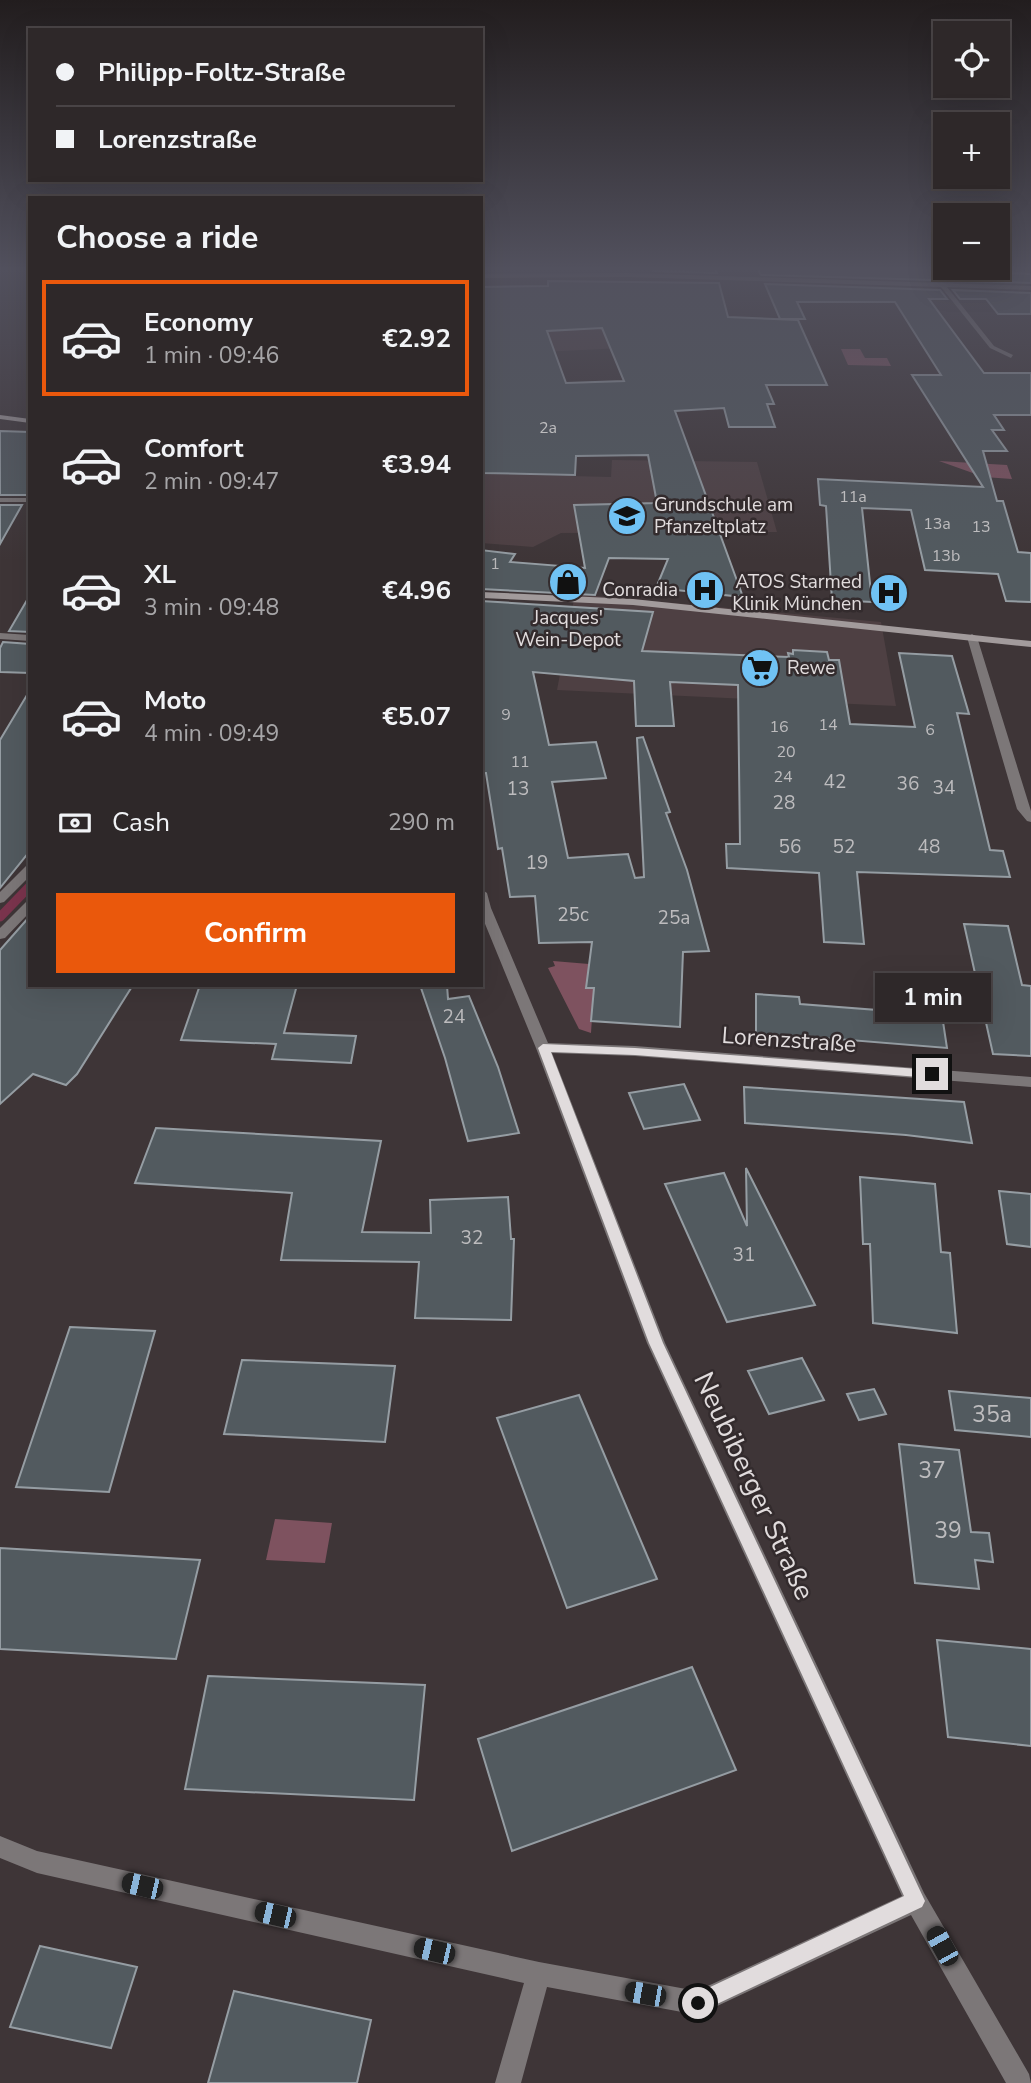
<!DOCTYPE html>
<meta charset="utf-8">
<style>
body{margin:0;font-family:"Nunito Sans",sans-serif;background:#363031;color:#f1f3f6;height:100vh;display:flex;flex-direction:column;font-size:26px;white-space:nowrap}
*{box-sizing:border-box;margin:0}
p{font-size:23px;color:#a7a6a8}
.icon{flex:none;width:38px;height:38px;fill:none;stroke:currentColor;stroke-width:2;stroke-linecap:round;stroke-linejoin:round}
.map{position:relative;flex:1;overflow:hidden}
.details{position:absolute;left:28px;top:196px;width:455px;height:791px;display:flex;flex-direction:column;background:#2e2829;border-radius:0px;box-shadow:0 7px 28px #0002,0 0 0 2px #494446}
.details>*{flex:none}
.top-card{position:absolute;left:28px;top:28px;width:455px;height:154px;border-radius:0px;box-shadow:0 7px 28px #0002,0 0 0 2px #494446;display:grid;align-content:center;height:154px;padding:0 28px;background:#2e2829}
.controls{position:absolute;left:933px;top:21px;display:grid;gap:14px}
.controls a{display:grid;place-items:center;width:77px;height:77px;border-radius:0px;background:#2e2829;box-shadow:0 7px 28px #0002,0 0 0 2px #494446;font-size:35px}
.end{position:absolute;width:32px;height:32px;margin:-16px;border:9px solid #e1dcdd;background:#111;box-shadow:0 0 0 4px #111}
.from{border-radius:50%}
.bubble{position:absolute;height:49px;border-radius:0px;background:#2e2829;box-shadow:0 7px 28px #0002,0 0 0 2px #494446;font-size:23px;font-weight:700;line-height:49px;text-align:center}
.car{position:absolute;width:21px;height:42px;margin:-21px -10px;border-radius:9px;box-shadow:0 0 5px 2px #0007;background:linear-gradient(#222 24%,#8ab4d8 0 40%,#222 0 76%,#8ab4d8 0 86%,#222 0)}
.top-card b{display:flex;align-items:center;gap:24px;height:66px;font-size:26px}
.top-card b+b{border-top:2px solid #494446}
.top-card i{width:18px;height:18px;background:#f1f3f6}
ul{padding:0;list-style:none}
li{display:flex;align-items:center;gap:21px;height:116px;margin:0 14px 10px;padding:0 14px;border:4px solid transparent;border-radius:0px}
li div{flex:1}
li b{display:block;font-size:26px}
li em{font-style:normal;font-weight:700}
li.selected{border-color:#ea580c}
li>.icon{width:63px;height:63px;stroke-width:1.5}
h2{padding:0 28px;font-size:32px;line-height:84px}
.pay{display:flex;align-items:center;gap:18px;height:77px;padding:0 28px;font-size:26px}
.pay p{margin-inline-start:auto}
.action{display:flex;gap:14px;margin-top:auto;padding:14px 28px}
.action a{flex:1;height:80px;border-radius:0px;background:#ea580c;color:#fff;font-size:28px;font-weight:700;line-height:80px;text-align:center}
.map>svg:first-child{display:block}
.built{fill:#4e4043}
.green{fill:#7e525f}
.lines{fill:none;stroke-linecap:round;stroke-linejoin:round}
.stream{stroke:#7b344d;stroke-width:9}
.building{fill:#525a5f;stroke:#959da3;stroke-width:2;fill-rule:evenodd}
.minor{fill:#7c7778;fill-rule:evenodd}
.secondary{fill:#a29b9c;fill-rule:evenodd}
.route{fill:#e1dcdd}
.labels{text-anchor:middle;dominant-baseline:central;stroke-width:5;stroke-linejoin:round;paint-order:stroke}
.far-number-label{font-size:16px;fill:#bdbcbe}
.far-poi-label{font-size:19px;fill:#e1dcdd;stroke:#332b2d;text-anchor:start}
.number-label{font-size:19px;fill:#bdbcbe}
.street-label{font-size:23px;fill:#e1dcdd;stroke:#332b2d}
.near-number-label{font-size:23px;fill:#bdbcbe}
.near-street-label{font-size:28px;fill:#e1dcdd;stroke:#332b2d}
</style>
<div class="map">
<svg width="1031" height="2083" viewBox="0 0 1031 2083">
<rect width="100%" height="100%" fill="#3e3537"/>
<path class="built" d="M599,318L664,346L542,352L524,322Z
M612,460L757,462L777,532L561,533L533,547L481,543V474L611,477Z
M575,594L881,622L896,706L557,690Z"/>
<path class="green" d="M841,349H860L865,358H887L891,366L848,365Z
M939,461L1007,465L1012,479L984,477Z
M553,961L589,964L586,987L594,988L591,1033L579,1029L548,968L555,966Z
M275,1519L332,1523L325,1563L266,1560Z"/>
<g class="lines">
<path class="stream" d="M0,917L30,886"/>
</g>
<path class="building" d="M653,269H715L717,273L653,271Z
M758,269H984L985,272L1031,274V283L761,275Z
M548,281L719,283L728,317L798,320L827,385H766L774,404H767L775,427H729L724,408L675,411L743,597L656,588L668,559L609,558L595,595L481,589V550L515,554L510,562L585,568L574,505L657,503L648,455L576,456L575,475L481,473V287L548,286ZM602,328L624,381L566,383L547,331Z
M765,284L940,290L947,299H929L984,373H1031V415H994L1004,430H992L1007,451H983L997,501H1003L1018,552L1031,553V602L1006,601L998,574L925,570L911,510L862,508L872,602L832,600L826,506L820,505L818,479L983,487L912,375H941L895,302H797L805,319H780Z
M953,290L1031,293V314H998L986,299H960Z
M0,431L30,432V490L27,495H0Z
M0,505H22L0,544Z
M30,595V632L9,631Z
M481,601L653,612L642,651L789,657L788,653L793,654V650L827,652L829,660H839L850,724L915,727L899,653L952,656L969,714L957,713L990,850L1003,851L1010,877L857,872L864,944L824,942L819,873L727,868L726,844H740L738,685L670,682L674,726H636L634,681L533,672L549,745L596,742L606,778L552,782L568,858L628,854L635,878L644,877L637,738L643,737L670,812L666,813L687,870L709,951L683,952L680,1027L591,1021L594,988H586L592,942L539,943L535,896L510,897L502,848L498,849L486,773H481Z
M3,642L30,644V673L0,672V648Z
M30,690V851L0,888V740Z
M30,916V985H133L77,1074L66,1085L33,1074L0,1104V950Z
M964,924L1008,926L1022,985L1031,986V1056L993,1054Z
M200,985H297L284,1033L356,1036L351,1063L272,1059L276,1044L181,1040Z
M420,985H447L448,999L469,996L498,1067L519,1133L468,1141L445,1058Z
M756,994L799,997L800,1004L942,1015L947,1048L801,1036V1039L756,1036Z
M684,1084L700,1120L644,1129L629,1093Z
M744,1087L964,1102L972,1143L906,1135L745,1123Z
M156,1128L381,1141L362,1232L431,1233L430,1200L508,1197L511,1239H514L511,1320L415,1318L419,1262L281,1260L292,1193L135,1183Z
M746,1168L815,1305L727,1322L665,1184L724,1173L747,1226Z
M860,1177L935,1184L941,1252L950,1253L957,1333L873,1323L870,1244H863Z
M999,1191L1031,1194V1247L1007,1244Z
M70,1327L155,1331L109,1492L16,1487Z
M802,1358L824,1400L769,1414L748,1371Z
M242,1360L395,1366L385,1442L224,1434Z
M874,1389L886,1414L859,1420L847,1394Z
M949,1391L1031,1398V1437L955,1430Z
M579,1395L657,1579L567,1608L497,1418Z
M899,1444L959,1450L971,1532L989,1533L993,1562L975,1560L979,1589L915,1583Z
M0,1548L200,1560L176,1659L0,1649Z
M937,1640L1031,1649V1746L948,1737Z
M692,1667L736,1770L512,1851L478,1739Z
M208,1676L425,1685L414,1800L185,1789Z
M40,1946L137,1967L111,2048L10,2027Z
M234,1991L371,2020L357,2083H208Z"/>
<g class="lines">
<path class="minor" d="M628,273L1031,286V290L947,287L994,346L1013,355L1011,358L990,348L941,287L628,277L481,278V274Z
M0,498H30V502H0Z
M0,633L30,635V641L0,639Z
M972,634L977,637L1031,811V822L1027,821L1017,809L967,637Z
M30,865V876L4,902L0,903V892L26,866Z
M481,889L487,893L491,908L548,1043L635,1046L1031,1077V1087L635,1056L552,1053L665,1343L924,1893L1029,2074L1031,2083H1006L911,1915L698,2015L547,1987L521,2083H495L524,1983L37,1873L0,1858V1836L37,1851L539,1962L697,1991L902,1896L647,1343L536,1048L481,914Z
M30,901V912L5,938L0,939V928L26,902Z"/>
<path class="secondary" d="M0,415L30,419V423L0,419Z
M481,592L633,599L1031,641V647L633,605L481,598Z"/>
</g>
<linearGradient id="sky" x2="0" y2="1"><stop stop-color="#221d1e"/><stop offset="0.48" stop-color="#52515e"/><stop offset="1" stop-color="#52515e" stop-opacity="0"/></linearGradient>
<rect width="1031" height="560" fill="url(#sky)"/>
<path class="route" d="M543,1044L635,1048L932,1070L937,1074L932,1078L635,1055L551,1052L663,1343L925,1901L922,1907L698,2013L691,2010L688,2003L691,1996L904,1896L649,1343L538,1048Z"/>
<defs>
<symbol id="school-disc" viewBox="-11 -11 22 22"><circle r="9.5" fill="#70c2f4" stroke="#332b2d"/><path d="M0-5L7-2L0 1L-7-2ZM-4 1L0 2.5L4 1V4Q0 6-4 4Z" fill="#111"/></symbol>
<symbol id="shop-disc" viewBox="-11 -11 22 22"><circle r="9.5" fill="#70c2f4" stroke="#332b2d"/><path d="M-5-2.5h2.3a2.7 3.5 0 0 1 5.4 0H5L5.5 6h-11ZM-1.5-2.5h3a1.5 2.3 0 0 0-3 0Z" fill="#111"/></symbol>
<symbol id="hospital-disc" viewBox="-11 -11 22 22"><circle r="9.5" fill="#70c2f4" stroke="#332b2d"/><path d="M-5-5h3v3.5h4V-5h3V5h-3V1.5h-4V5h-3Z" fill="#111"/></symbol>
<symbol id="supermarket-disc" viewBox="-11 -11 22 22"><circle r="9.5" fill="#70c2f4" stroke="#332b2d"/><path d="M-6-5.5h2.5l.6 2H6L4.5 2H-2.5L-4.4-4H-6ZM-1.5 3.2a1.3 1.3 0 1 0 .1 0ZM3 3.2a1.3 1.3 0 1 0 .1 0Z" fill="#111"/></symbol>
</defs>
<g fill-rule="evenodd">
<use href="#school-disc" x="605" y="494" width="44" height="44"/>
<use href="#shop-disc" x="546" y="560" width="44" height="44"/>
<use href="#hospital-disc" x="683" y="568" width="44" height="44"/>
<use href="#hospital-disc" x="867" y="571" width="44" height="44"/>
<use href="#supermarket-disc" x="738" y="646" width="44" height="44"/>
</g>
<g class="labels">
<g class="far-number-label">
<text x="548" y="428">2a</text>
<text x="853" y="497">11a</text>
<text x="937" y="524">13a</text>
<text x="981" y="527">13</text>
<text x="946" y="556">13b</text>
<text x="495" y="564">1</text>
<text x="506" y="715">9</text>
<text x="828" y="725">14</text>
<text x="779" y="727">16</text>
<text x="930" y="730">6</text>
<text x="786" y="752">20</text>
<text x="520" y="762">11</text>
<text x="783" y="777">24</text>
</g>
<g class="far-poi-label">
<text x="654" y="505">Grundschule am<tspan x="654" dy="22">Pfanzeltplatz</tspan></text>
<text x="862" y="582" text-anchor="end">ATOS Starmed<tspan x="862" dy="22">Klinik München</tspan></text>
<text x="678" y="590" text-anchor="end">Conradia</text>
<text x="568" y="618" text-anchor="middle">Jacques'<tspan x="568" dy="22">Wein-Depot</tspan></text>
<text x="787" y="668">Rewe</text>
</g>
<g class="number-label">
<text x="835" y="782">42</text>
<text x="908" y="784">36</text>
<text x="944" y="788">34</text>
<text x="518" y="789">13</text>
<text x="784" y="803">28</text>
<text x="790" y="847">56</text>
<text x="844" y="847">52</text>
<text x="929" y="847">48</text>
<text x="537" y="863">19</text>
<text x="573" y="915">25c</text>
<text x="674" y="918">25a</text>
<text x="454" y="1017">24</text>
<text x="472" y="1238">32</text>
<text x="744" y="1255">31</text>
</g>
<g class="street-label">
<text transform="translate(789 1040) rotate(4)">Lorenzstraße</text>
</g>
<g class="near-number-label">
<text x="992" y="1414">35a</text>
<text x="932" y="1470">37</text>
<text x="948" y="1530">39</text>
</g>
<g class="near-street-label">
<text transform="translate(754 1486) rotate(65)">Neubiberger Straße</text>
</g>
</g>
</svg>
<div class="controls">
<a><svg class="icon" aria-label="locate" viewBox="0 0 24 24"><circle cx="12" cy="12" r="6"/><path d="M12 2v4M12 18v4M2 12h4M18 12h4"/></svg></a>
<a>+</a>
<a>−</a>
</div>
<i class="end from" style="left:698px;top:2003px"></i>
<i class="end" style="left:932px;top:1074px"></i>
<div class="bubble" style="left:875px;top:973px;width:116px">1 min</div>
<i class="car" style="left:142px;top:1886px;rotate:283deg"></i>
<i class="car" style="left:275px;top:1915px;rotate:283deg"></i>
<i class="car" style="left:942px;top:1946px;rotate:331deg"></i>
<i class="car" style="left:434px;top:1951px;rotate:283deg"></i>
<i class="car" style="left:645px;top:1994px;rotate:280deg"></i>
<div class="top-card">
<b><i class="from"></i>Philipp-Foltz-Straße</b>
<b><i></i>Lorenzstraße</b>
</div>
<section class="details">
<h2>Choose a ride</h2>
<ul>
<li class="selected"><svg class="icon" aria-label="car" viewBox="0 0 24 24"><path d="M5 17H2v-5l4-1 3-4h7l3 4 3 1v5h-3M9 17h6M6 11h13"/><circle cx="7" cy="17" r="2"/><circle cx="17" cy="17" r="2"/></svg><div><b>Economy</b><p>1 min · 09:46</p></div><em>€2.92</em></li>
<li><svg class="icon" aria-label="car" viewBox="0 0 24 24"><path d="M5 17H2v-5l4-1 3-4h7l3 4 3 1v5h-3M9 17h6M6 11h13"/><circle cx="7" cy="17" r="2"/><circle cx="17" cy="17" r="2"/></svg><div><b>Comfort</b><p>2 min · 09:47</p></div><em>€3.94</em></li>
<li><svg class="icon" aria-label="car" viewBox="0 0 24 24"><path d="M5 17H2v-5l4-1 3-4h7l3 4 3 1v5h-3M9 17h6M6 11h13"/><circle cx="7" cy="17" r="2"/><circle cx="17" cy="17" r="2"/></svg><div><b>XL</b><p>3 min · 09:48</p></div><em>€4.96</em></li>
<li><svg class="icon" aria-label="car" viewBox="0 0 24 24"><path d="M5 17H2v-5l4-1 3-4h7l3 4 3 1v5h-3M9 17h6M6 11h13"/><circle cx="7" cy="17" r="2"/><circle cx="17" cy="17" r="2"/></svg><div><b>Moto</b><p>4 min · 09:49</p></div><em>€5.07</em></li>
</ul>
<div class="pay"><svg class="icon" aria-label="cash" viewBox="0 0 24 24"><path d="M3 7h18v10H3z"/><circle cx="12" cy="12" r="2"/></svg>Cash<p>290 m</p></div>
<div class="action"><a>Confirm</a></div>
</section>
</div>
